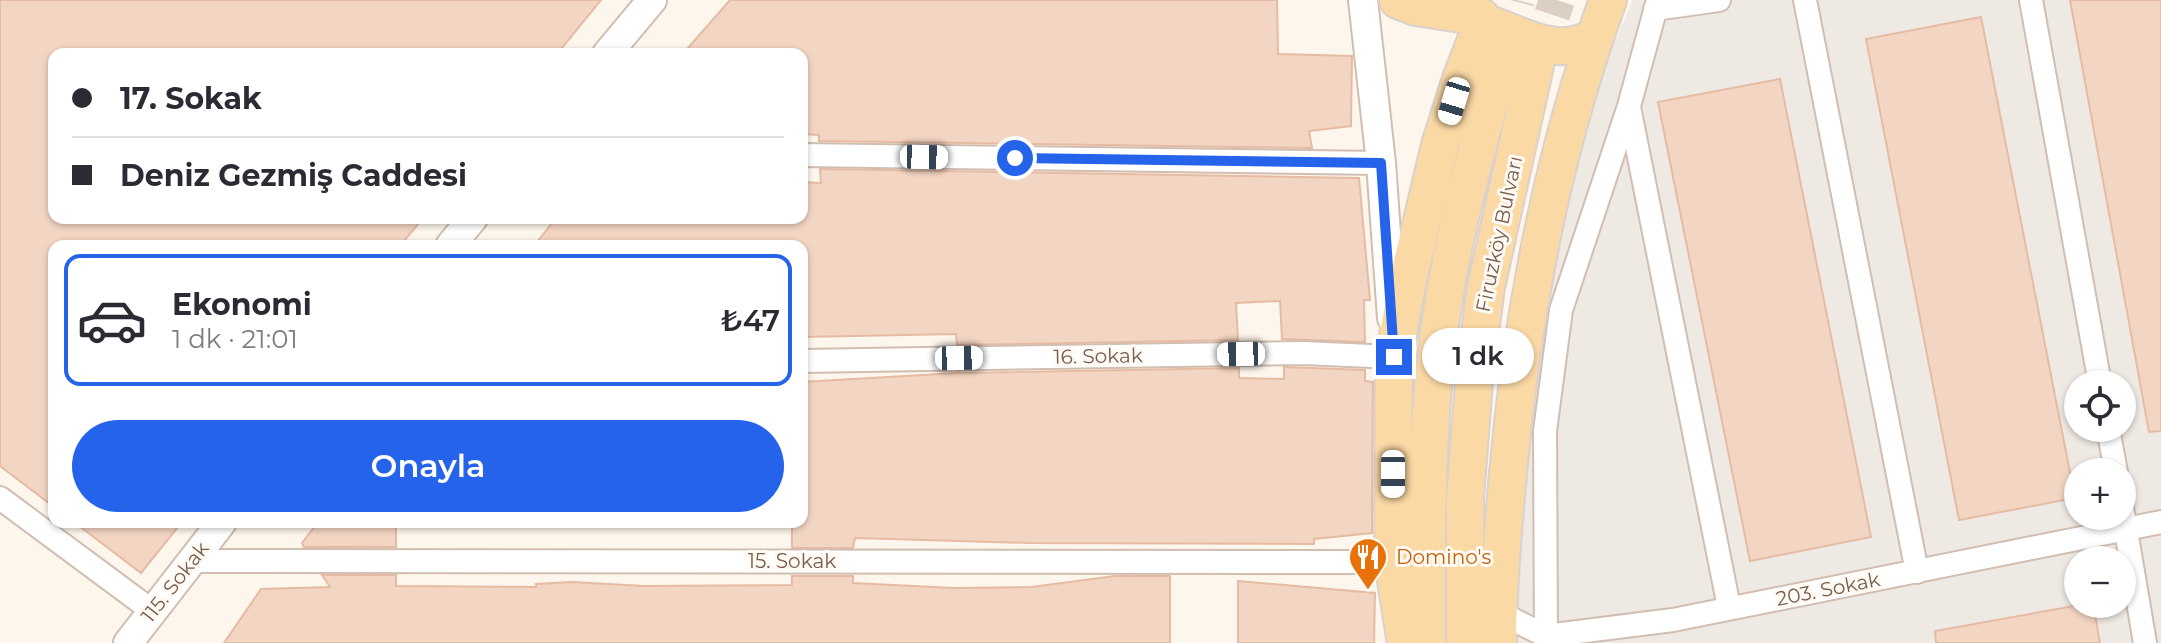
<!DOCTYPE html>
<html lang="tr">
<meta charset="utf-8">
<style>
body{margin:0;font-family:Montserrat,sans-serif;background:#f2f2f3;color:#2b2b33;height:100vh;display:flex;flex-direction:column;font-size:30px;white-space:nowrap}
*{box-sizing:border-box;margin:0}
p{font-size:26px;color:#7c7c81}
.icon{flex:none;width:44px;height:44px;fill:none;stroke:currentColor;stroke-width:2;stroke-linecap:round;stroke-linejoin:round}
.map{position:relative;flex:1;overflow:hidden}
.panel{position:absolute;left:48px;top:240px;width:760px;height:288px;display:flex;flex-direction:column;background:#fff;border-radius:16px;box-shadow:0 2px 6px #0004}
.panel>*{flex:none}
.banner{position:absolute;left:48px;top:48px;width:760px;height:176px;border-radius:16px;box-shadow:0 2px 6px #0004;display:grid;align-content:center;height:176px;padding:0 24px;background:#fff}
.controls{position:absolute;left:2064px;top:370px;display:grid;gap:16px}
.controls a{display:grid;place-items:center;width:72px;height:72px;border-radius:50%;background:#fff;box-shadow:0 2px 6px #0004;font-size:40px}
.end{position:absolute;width:36px;height:36px;margin:-18px;border:10px solid #2563eb;background:#fff;box-shadow:0 0 0 4px #fff}
.from{border-radius:50%}
.bubble{position:absolute;height:56px;border-radius:28px;background:#fff;box-shadow:0 2px 6px #0004;font-size:26px;font-weight:600;line-height:56px;text-align:center}
.car{position:absolute;width:24px;height:48px;margin:-24px -12px;border-radius:10px;box-shadow:0 0 6px 2px #0007;background:linear-gradient(#fff 24%,#345 0 40%,#fff 0 76%,#345 0 86%,#fff 0)}
.banner b{display:flex;align-items:center;gap:28px;height:76px;font-size:30px}
.banner b+b{border-top:2px solid #e1e1e2}
.banner i{width:20px;height:20px;background:#2b2b33}
ul{padding:14px 0 0;list-style:none}
li{display:flex;align-items:center;gap:24px;height:132px;margin:0 16px 12px;padding:0 8px;border:4px solid transparent;border-radius:16px}
li div{flex:1}
li b{display:block;font-size:30px}
li em{font-style:normal;font-weight:600}
li.on{border-color:#2563eb}
li>.icon{width:72px;height:72px;stroke-width:1.5}
.cta{display:flex;gap:16px;margin-top:auto;padding:16px 24px}
.cta a{flex:1;height:92px;border-radius:48px;background:#2563eb;color:#fff;font-size:32px;font-weight:600;line-height:92px;text-align:center}
.map>svg:first-child{display:block}
.industrial{fill:#efe9e4;fill-rule:evenodd}
.building{fill:#f3d5c3;stroke:#e6bba3;stroke-width:2}
.lines{fill:none;stroke-linecap:round;stroke-linejoin:round}
.primary-tunnel{stroke:#dcd0c4;stroke-width:36;stroke-dasharray:36 18;stroke-linecap:butt}
.minor-casing{stroke:#d1beb0;stroke-width:26}
.tertiary-casing{stroke:#d1beb0;stroke-width:32}
.primary-casing{stroke:#dad1cd;stroke-width:40}
.minor{stroke:#fff;stroke-width:22}
.tertiary{stroke:#fff;stroke-width:28}
.primary{stroke:#fbd9a5;stroke-width:36}
.route{stroke:#2563eb;stroke-width:10}
.labels{text-anchor:middle;dominant-baseline:central;stroke-width:6;stroke-linejoin:round;paint-order:stroke}
.street-label{font-size:20px;fill:#7a5c4d;stroke:#fffaf3}
.food-label{font-size:20px;fill:#c56008;stroke:#fffaf3;text-anchor:start}
</style>
<div class="map">
<svg width="2161" height="643" viewBox="0 0 2161 643">
<rect width="100%" height="100%" fill="#fdf6ec"/>
<path class="industrial" d="M1633,0H2161V643H1516L1513,592L1522,400L1598,79ZM2078,384H2122V428H2078ZM2078,472H2122V516H2078ZM2078,560H2122V604H2078Z"/>
<path class="building" d="M0,0H601L557,54H54V218H423L400,246H54V507L0,466Z
M730,0H1277L1278,54L1352,56L1351,126L1309,131L1312,148L819,141V135L802,134V54L687,49Z
M2070,0H2161V431L2149,432Z
M1981,17L2075,498L1959,520L1866,39Z
M1780,79L1871,537L1750,561L1658,102Z
M820,169L1359,178L1370,300H1364L1365,342L1282,339L1280,301L1236,303L1238,340L957,345L956,334L802,337V246H534L556,218H802V182L821,183Z
M1284,367L1365,370V381L1373,382L1372,533L1314,539V544L1030,543L855,538L853,548H792V522H802V382L957,373L1239,368V378L1284,379Z
M74,522H182L141,573Z
M318,522H396V547H304L302,543Z
M322,575H396V586L536,587V584L572,582L644,586L792,585V576H853V583L954,588L1031,587L1115,576H1170V643H224L261,589L330,587Z
M1238,581L1375,593L1374,643H1238Z
M2085,604H2093L2100,643H1936L1935,631Z"/>
<g class="lines">
<path class="primary-tunnel" d="M1503,54L1517,0
M1535,66L1557,0"/>
<defs>
<path id="minor" d="M1805,0L1917,572
M2031,0L2100,384
M1655,9L1719,0
M1629,107L1729,607
M802,155L1381,163
M802,361L1303,353L1394,357
M2108,428L2116,472
M0,498L151,610
M2122,507L2145,643
M190,561L1393,562
M1498,612L1546,636L1673,620L2161,522
M1546,643L1545,431L1561,310L1629,106L1658,0"/>
<path id="tertiary" d="M1363,0L1381,163L1392,318
M607,54L652,0
M450,246L473,218
M128,643L222,522"/>
<path id="primary" d="M1398,0L1416,7L1481,17L1483,22C1521,34 1556,60 1595,37
M1406,643L1393,562L1394,357L1408,280L1440,145L1461,79L1483,22
M1427,643C1427,558 1426,472 1433,387C1442,273 1472,164 1503,54
M1465,643V498L1475,370L1486,287L1535,66
M1498,643C1498,586 1503,530 1508,473C1522,313 1553,152 1608,0"/>
</defs>
<use href="#minor" class="minor-casing"/>
<use href="#tertiary" class="tertiary-casing"/>
<use href="#primary" class="primary-casing"/>
<use href="#minor" class="minor"/>
<use href="#tertiary" class="tertiary"/>
<use href="#primary" class="primary"/>
</g>
<g class="lines">
<path class="route" d="M1015,158L1381,163L1394,357"/>
</g>
<defs>
<symbol id="restaurant-pin" viewBox="-11 -11 22 30"><path d="M0 17L-7.5 6A9.5 9.5 0 1 1 7.5 6Z" fill="#e8710a" stroke="#fffaf3"/><path d="M-5-6h1v4h1v-4h1v4h1v-4h1v5L-1.5 .5V6h-2V.5L-5-1ZM5-6V6H3V1.5H1.5Q1.5-4 5-6Z" fill="#fff"/></symbol>
</defs>
<g fill-rule="evenodd">
<use href="#restaurant-pin" x="1346" y="535" width="44" height="60"/>
</g>
<g class="labels">
<g class="street-label">
<text transform="translate(1499 234) rotate(-78)">Firuzköy Bulvarı</text>
<text transform="translate(1098 356) rotate(-1)">16. Sokak</text>
<text x="792" y="561">15. Sokak</text>
<text transform="translate(175 582) rotate(-52)">115. Sokak</text>
<text transform="translate(1828 589) rotate(-11)">203. Sokak</text>
</g>
<g class="food-label">
<text x="1396" y="557">Domino's</text>
</g>
</g>
</svg>
<div class="controls">
<a><svg class="icon" aria-label="locate" viewBox="0 0 24 24"><circle cx="12" cy="12" r="6"/><path d="M12 2v4M12 18v4M2 12h4M18 12h4"/></svg></a>
<a>+</a>
<a>−</a>
</div>
<i class="end from" style="left:1015px;top:158px"></i>
<i class="end" style="left:1394px;top:357px"></i>
<div class="bubble" style="left:1422px;top:328px;width:112px">1 dk</div>
<i class="car" style="left:1454px;top:101px;rotate:197deg"></i>
<i class="car" style="left:924px;top:157px;rotate:91deg"></i>
<i class="car" style="left:1241px;top:354px;rotate:269deg"></i>
<i class="car" style="left:959px;top:358px;rotate:89deg"></i>
<i class="car" style="left:1393px;top:474px;rotate:180deg"></i>
<div class="banner">
<b><i class="from"></i>17. Sokak</b>
<b><i></i>Deniz Gezmiş Caddesi</b>
</div>
<section class="panel">
<ul>
<li class="on"><svg class="icon" aria-label="car" viewBox="0 0 24 24"><path d="M5 17H2v-5l4-1 3-4h7l3 4 3 1v5h-3M9 17h6M6 11h13"/><circle cx="7" cy="17" r="2"/><circle cx="17" cy="17" r="2"/></svg><div><b>Ekonomi</b><p>1 dk · 21:01</p></div><em>₺47</em></li>
</ul>
<div class="cta"><a>Onayla</a></div>
</section>
</div>
